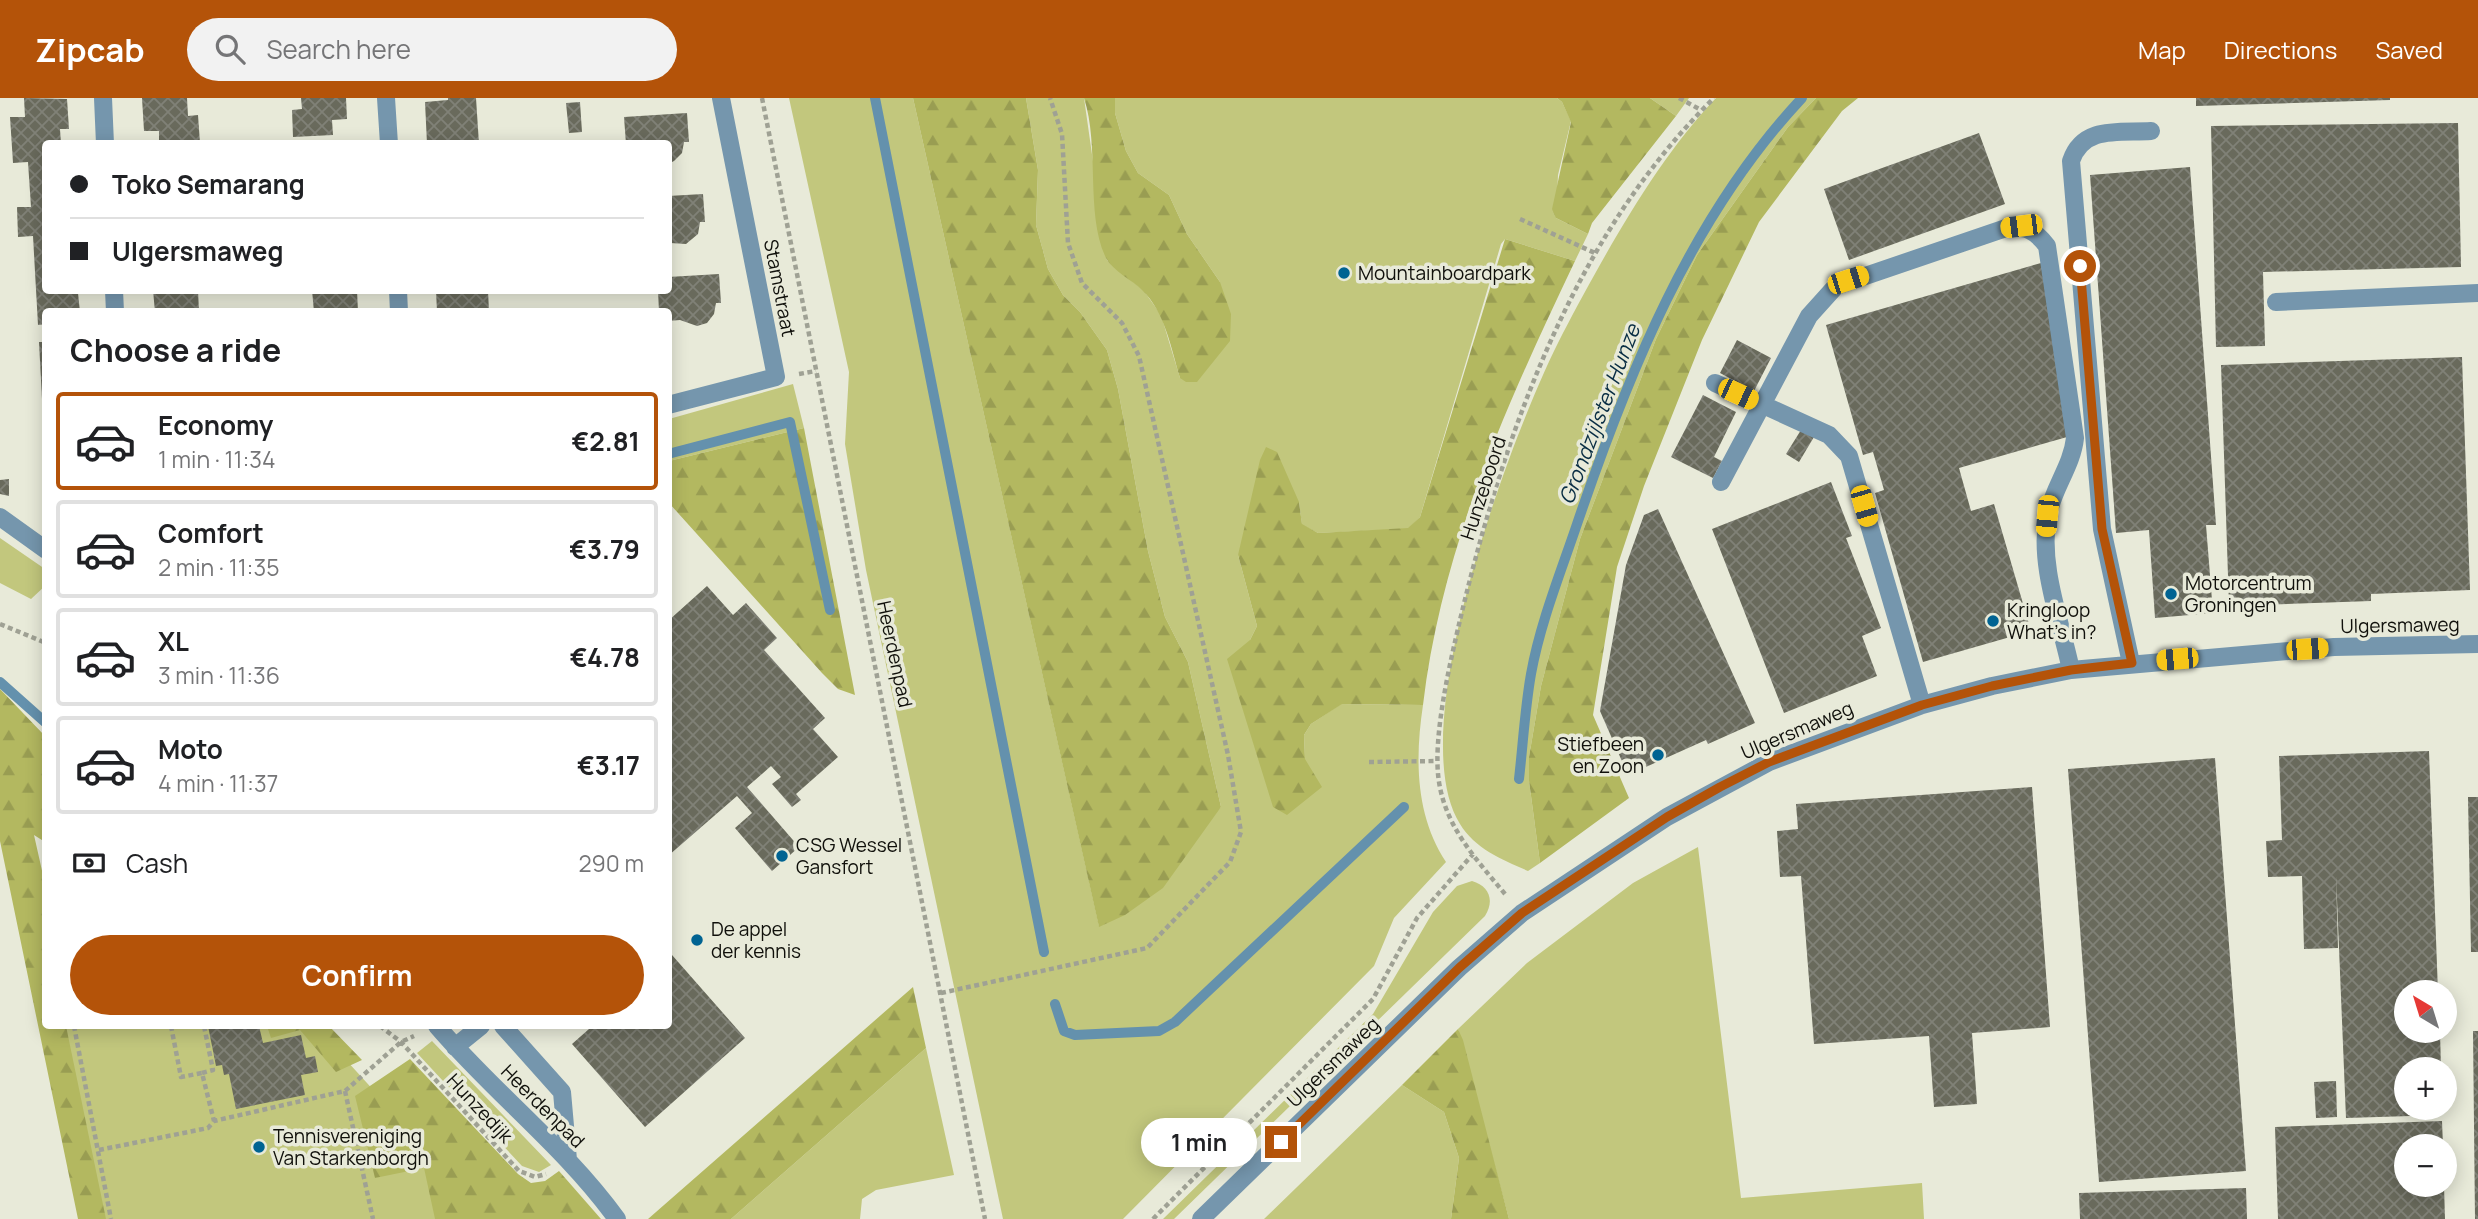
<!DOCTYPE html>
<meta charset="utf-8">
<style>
body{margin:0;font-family:Manrope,sans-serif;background:#f2f2f2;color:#202124;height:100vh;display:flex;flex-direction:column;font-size:26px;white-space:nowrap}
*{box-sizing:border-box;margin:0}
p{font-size:23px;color:#757577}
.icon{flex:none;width:38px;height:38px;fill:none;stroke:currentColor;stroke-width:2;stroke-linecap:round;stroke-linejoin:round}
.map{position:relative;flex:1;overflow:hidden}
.details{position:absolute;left:42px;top:210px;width:630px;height:721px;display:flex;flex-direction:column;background:#fff;border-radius:7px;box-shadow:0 4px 18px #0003}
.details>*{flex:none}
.top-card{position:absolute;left:42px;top:42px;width:630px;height:154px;border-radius:7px;box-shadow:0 4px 18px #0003;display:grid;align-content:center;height:154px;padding:0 28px;background:#fff}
.needle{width:46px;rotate:322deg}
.controls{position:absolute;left:2394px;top:882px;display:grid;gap:14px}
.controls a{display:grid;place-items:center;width:63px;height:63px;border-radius:50%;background:#fff;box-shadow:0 4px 18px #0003;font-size:35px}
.end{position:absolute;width:32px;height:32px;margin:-16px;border:9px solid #b45309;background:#fff;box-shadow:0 0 0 4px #fff}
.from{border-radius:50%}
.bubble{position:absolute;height:49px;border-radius:24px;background:#fff;box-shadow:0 4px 18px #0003;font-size:23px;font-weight:700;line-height:49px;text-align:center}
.car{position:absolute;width:21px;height:42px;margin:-21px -10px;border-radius:9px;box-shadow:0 0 5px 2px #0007;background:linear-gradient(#f5c518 24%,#345 0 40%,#f5c518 0 76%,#345 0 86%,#f5c518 0)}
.top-card b{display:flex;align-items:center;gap:24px;height:66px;font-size:26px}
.top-card b+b{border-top:2px solid #e0e0e0}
.top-card i{width:18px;height:18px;background:#202124}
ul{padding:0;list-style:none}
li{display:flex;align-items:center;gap:21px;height:98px;margin:0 14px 10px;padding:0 14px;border:4px solid #e0e0e0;border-radius:7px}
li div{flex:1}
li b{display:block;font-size:26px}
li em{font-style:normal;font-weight:700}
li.active{border-color:#b45309}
li>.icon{width:63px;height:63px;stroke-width:1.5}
h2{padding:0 28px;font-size:32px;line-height:84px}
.pay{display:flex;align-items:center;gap:18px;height:77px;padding:0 28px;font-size:26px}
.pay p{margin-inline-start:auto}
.cta{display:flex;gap:14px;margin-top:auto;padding:14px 28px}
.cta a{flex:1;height:80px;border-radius:42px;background:#b45309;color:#fff;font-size:28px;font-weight:700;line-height:80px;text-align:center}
header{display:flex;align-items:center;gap:42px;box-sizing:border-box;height:98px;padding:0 35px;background:#b45309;color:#fff}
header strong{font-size:33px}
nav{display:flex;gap:38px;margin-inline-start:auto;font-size:24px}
.search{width:490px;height:63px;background:#f2f2f2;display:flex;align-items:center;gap:18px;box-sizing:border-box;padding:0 24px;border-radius:38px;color:#757577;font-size:26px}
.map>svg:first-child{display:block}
.green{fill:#c2c77d}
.forest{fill:url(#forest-firs)}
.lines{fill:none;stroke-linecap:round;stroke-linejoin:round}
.stream{stroke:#6491ad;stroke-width:10}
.building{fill:url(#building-cross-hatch)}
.path{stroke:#9fa194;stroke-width:4.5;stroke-dasharray:5 3.5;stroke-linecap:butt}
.minor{stroke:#7596ad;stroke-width:18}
.route{stroke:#b45309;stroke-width:9}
.poi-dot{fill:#006392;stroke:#e8ead9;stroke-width:2.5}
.labels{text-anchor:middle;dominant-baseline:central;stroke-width:7;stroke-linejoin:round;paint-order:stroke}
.poi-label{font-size:19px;fill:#10100b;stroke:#e8ead9;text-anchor:start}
.street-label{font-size:19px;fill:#10100b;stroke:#e8ead9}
.water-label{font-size:21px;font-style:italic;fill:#082d43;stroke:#e8ead9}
</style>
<header>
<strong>Zipcab</strong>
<div class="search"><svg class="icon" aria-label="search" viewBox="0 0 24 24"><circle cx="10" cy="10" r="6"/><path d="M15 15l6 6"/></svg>Search here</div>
<nav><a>Map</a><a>Directions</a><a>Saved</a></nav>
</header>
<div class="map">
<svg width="2478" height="1121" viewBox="0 0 2478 1121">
<defs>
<pattern id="forest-firs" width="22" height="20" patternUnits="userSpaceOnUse" patternTransform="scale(1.75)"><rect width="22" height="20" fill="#b3b860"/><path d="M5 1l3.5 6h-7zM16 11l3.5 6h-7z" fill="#999d52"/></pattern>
<pattern id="building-cross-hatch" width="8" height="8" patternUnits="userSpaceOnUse" patternTransform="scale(1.75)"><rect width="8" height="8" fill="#696a5c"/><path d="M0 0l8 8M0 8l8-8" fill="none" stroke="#808177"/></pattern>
</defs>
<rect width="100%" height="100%" fill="#e8ead9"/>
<path class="green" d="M789,0H913L1099,828L1221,709L1188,564L1165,519L1148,453L1118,291L1107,252L1080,214L1063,197L1048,171L1036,127L1038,72L1026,0H1084L1107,162L1144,193L1161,217L1180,280L1220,184L1187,136L1169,97L1138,75L1126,53L1115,15V0H1557L1562,4L1571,23L1558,77L1556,120L1588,136L1575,163L1505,141L1501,146L1420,419L1408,431L1318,435L1302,427L1299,404L1238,457L1257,528L1250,542L1305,661L1304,637L1311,626L1341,606L1423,607C1415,660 1415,717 1446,764L1394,820L1374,868L1123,1121H1003L866,472L845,346L849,274Z
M1650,0H1689L1676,18Z
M1716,0H1816L1788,29L1697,157L1656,241L1580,441L1541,588L1529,659V683L1540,765L1528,773C1503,762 1475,751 1460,726C1400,631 1514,329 1563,235C1603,159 1657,61 1716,0Z
M793,286L804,330L669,363V321Z
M0,440L45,471V488L31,501L0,485Z
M1698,749L1741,1100L1922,1085L1924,1121H1509L1458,931L1527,865L1633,785Z
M1472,783C1489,788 1495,802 1485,818L1174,1121H1163L1373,916L1433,814L1457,788Z
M64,928H315L491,1121H105Z
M432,943L551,1067L539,1074L522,1068L417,955Z
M926,950L954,1077L876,1092L862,1101L860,1121H731Z
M1402,987L1444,1014L1459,1060L1451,1121H1264Z"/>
<path class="forest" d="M913,0H1026L1038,72L1036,127L1048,171L1063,197L1080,214L1107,252L1118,291L1148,453L1165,519L1188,564L1221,709L1163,790L1125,817L1099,829Z
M1084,0H1115V15L1126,53L1138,75L1169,97L1187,136L1220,184L1231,216L1230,243L1197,284H1186L1180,280C1171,250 1165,214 1142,192C1132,182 1113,173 1106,160C1085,117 1100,49 1084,0Z
M1557,0H1650L1676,18L1592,125L1588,136L1556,120L1552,111L1571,24L1562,4Z
M1816,0H1858L1842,13L1759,124L1702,242L1644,388L1617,469L1593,617L1629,700L1540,765L1529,683V659L1541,588L1580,441L1656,241L1697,157L1788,29Z
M1505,141L1575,163C1507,306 1442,448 1423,607L1342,606L1311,626L1304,637L1305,661L1322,689L1287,717L1273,709L1227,561L1250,542L1257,528L1238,457L1260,362L1266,349L1277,354L1299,404L1302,426L1318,435L1408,430L1420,419Z
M804,330L855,597L838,591L822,575L669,405V363Z
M0,591L45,638V744L34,737L45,786L46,928H66L106,1121H78L0,743Z
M913,889L926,950L731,1121H648Z
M267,928H329L362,962L336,974L300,932L271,940Z
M1458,931L1463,942L1509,1121H1451L1459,1060L1444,1014L1402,987Z
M410,961L518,1076L531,1085L545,1083L559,1073L601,1121H435L424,1070L375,1080L355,998Z"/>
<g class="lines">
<path class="stream" d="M875,0L1044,854
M668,356L790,324L830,512
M0,584L46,625
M1519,681C1523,646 1525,610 1531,576C1540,526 1560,476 1576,429C1628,276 1690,120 1802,0
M1055,906L1064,933L1075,937L1159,933L1175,924L1404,709"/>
</g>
<path class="building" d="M24,0L67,1L69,31H60L61,46H46V192L78,195L80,214H46V226L38,227L33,138L18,139L17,109H31L28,64L13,65L10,19H25Z
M142,0H187L188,18L198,17L200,45L159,46V33H144Z
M301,0H346L347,21L332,22L333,37L293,39L292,12L302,11Z
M448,0H476L479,46H427L425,4L448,2Z
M2196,0H2390V2L2196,8Z
M580,4L582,34L569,35L566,5Z
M687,15L689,44H684L682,55L674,63L668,66V46H626L624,19Z
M2458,25L2461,169L2263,174L2265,248L2216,249L2211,28Z
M1979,35L2005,106L1849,162L1824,91Z
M2190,69L2216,427H2206L2213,515L2155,520L2149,432L2116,435L2090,77Z
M703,96L705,124H700L698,136L686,146L670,145L668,98Z
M2041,165L2067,339L1959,370L1971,413L1994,406L2031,533L1923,564L1875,395L1884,392L1873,354L1863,357L1826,227Z
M719,176L721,205H716L714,216L707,225L697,228L680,222L668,223V214H659L658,192H668V179Z
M153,192H198L199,214H155Z
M312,192H357L358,214H314Z
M436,192H488L489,214H437Z
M1737,242L1771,260L1754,293L1720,275Z
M39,244H46V320H43Z
M2462,259L2470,492L2371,496V503L2229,508L2221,267Z
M1703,297L1736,314L1714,359L1722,363L1713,380L1671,359Z
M1801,332L1814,339L1799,364L1786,356Z
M9,381V398L0,396V382Z
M1831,384L1852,438L1846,440L1881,530L1862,538L1877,578L1784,615L1712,431Z
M1658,411L1755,625L1708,646L1706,642L1628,677L1600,613L1626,467L1644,417Z
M707,488L733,517L746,505L777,540L764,552L825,620L813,631L838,659L796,696L801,702L792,709L772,686L781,679L771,668L747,689L799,749L772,773L735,730L752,715L737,698L668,758V661L671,658L668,656V523Z
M2429,653L2438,894H2406V933H2440L2441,971H2406V1010H2443V1017L2346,1020L2336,777L2338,850L2304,851L2302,778L2268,779L2266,743L2282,742L2279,658Z
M2215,660L2246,1073L2099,1084L2068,671Z
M2032,689L2050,929L1972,935L1977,1006L1934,1009L1929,938L1814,946L1801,778L1780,779L1777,733L1798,731L1796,706Z
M2468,699H2478V854H2471Z
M672,857L745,940L645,1029L572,946L589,931L586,928H668V861Z
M208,928H259L263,945L301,937L306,960L315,958L318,974L301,977L305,997L236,1011L229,976L224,977L222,967L216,968Z
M2473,933H2478V1121H2475Z
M2336,983L2337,1019L2316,1020L2314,984Z
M2442,1023L2443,1048H2406V1087H2444L2445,1121H2278L2275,1029Z
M2246,1090L2247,1121H2080L2079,1095Z"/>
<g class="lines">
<path class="path" d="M762,0L985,1121
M1679,0L1701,12
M1520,121L1595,155
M799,276L816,273
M0,526L46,545
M1369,664L1437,663
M1505,796C1477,762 1446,730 1439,684C1432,641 1450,565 1460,522C1505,333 1573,139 1714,0
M941,895L1147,850L1230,764L1241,734L1228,657L1139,258L1122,225L1082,185L1068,145L1062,36L1050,0
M74,928L111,1121
M171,928L181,979L202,975L214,1023
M380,928L401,944L519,1073L535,1079L546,1076
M202,975L213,972L204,928
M345,993L373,1121
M99,1052L208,1030L214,1023L345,993L401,944L414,938
M1153,1121L1373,901L1417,820L1473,756"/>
<path class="minor" d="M103,0L105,46
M386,0L389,46
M114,192L115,214
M398,192L399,214
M2276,204L2478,195
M1715,285L1829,337L1849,358L1922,607
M668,307L776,279L721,0
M1721,384L1809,218L1836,188L2006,130C2026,128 2035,132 2047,148L2075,340C2072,368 2053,390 2048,417C2038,466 2061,524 2071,572
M0,419L46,452
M2131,565L2102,431L2071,63C2083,27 2120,35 2151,33
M437,928C494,995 565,1049 617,1121
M503,928L562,994L568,1062
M455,949L481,928
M1201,1121L1459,870L1522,815L1667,719L1769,664L1922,607L1992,588L2071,572L2334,549L2478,546"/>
</g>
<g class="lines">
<path class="route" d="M1281,1044L1459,870L1522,815L1667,719L1720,689L1769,664L1922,607L1992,588L2071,572L2132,565L2102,431L2080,168"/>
</g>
<g class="poi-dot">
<circle cx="1344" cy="175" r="7"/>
<circle cx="2171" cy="496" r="7"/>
<circle cx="1993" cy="523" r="7"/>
<circle cx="1658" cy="657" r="7"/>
<circle cx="782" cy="758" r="7"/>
<circle cx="697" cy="842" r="7"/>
<circle cx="259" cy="1049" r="7"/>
</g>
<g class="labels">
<g class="poi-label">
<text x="1358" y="175">Mountainboardpark</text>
<text x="2185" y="485">Motorcentrum<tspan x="2185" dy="22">Groningen</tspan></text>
<text x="2007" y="512">Kringloop<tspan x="2007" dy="22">What's in?</tspan></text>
<text x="1644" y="646" text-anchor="end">Stiefbeen<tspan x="1644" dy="22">en Zoon</tspan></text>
<text x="796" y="747">CSG Wessel<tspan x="796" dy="22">Gansfort</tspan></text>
<text x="711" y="831">De appel<tspan x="711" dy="22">der kennis</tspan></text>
<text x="273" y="1038">Tennisvereniging<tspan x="273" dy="22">Van Starkenborgh</tspan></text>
</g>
<g class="street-label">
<text transform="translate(780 190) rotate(79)">Stamstraat</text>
<text transform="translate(1483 390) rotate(-72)">Hunzeboord</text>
<text transform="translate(2400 527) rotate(-1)">Ulgersmaweg</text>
<text transform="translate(895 556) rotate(78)">Heerdenpad</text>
<text transform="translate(1797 632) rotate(-23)">Ulgersmaweg</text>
<text transform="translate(1333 964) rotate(-44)">Ulgersmaweg</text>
<text transform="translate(543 1008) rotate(45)">Heerdenpad</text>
<text transform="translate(480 1010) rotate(47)">Hunzedijk</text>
</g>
<g class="water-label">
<text transform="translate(1599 316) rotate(-69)">Grondzijlster Hunze</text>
</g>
</g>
</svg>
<div class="controls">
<a><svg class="needle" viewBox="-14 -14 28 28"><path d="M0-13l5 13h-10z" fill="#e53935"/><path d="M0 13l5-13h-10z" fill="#757577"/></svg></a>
<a>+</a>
<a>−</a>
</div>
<i class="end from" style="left:2080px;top:168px"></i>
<i class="end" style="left:1281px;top:1044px"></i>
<div class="bubble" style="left:1141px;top:1020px;width:116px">1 min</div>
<i class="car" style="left:2021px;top:128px;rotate:263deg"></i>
<i class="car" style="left:1848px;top:182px;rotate:72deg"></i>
<i class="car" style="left:1738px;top:296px;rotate:115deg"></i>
<i class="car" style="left:1864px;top:408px;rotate:164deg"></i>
<i class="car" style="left:2047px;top:418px;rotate:185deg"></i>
<i class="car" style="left:2307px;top:551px;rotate:86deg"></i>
<i class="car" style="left:2177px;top:561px;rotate:265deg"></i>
<div class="top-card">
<b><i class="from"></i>Toko Semarang</b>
<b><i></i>Ulgersmaweg</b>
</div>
<section class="details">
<h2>Choose a ride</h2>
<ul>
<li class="active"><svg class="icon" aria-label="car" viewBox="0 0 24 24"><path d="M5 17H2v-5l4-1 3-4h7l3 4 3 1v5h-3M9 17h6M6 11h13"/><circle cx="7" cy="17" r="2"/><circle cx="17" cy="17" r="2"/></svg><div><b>Economy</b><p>1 min · 11:34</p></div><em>€2.81</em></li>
<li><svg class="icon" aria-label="car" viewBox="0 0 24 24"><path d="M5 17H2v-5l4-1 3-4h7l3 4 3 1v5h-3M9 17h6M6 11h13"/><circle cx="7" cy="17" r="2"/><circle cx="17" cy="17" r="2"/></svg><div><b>Comfort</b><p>2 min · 11:35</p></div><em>€3.79</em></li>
<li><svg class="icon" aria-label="car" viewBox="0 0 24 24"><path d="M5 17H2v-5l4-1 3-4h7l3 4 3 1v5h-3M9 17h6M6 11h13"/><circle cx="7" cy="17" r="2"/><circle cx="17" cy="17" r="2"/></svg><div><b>XL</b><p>3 min · 11:36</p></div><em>€4.78</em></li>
<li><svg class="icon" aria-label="car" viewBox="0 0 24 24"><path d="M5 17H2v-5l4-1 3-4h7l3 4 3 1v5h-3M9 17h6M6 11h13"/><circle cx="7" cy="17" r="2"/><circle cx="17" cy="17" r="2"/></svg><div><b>Moto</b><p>4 min · 11:37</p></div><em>€3.17</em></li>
</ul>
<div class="pay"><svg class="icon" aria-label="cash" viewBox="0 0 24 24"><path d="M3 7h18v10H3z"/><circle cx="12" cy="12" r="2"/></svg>Cash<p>290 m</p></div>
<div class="cta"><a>Confirm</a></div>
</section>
</div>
